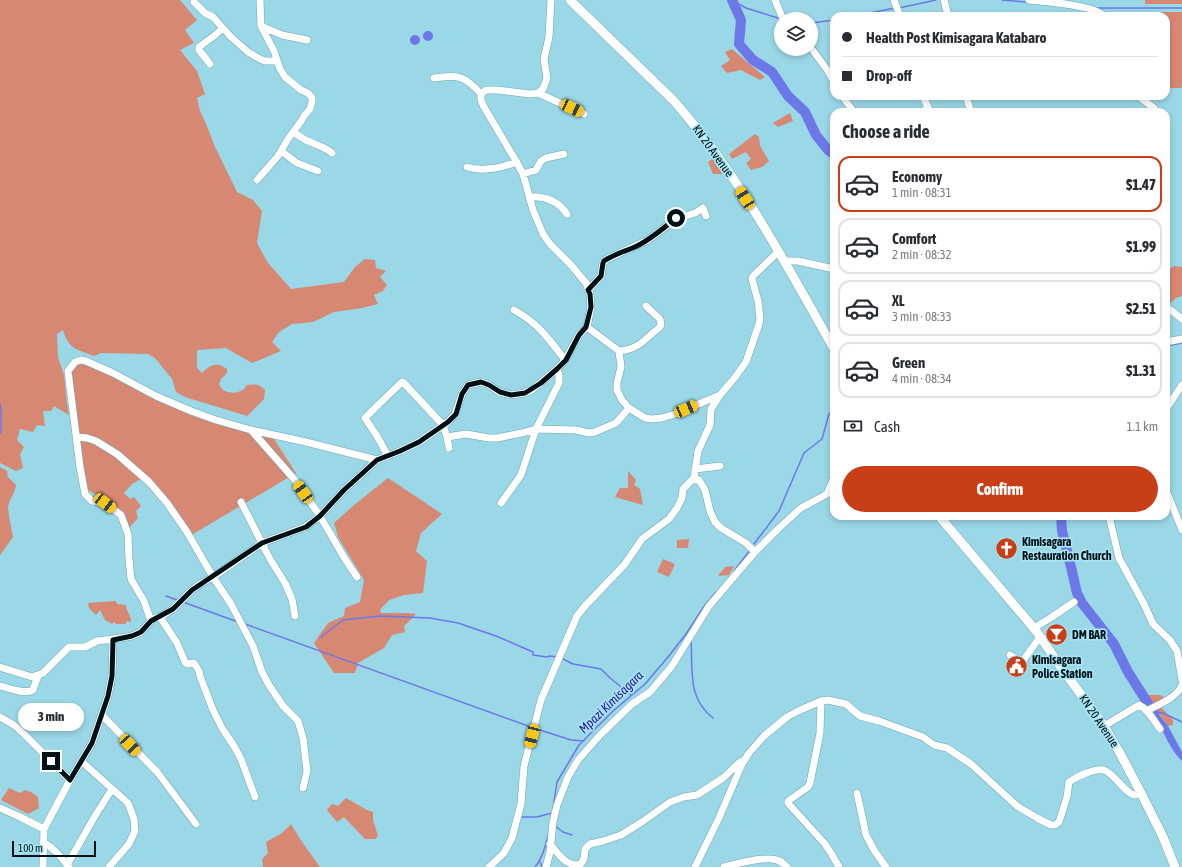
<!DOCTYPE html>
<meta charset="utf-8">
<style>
body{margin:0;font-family:"Asap Condensed",sans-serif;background:#f2f2f3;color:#2b2b33;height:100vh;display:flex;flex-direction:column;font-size:15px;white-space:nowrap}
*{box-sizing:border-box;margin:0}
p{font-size:13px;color:#7c7c81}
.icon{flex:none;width:22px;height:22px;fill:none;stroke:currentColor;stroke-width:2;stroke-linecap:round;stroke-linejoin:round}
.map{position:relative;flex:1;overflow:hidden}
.drawer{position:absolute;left:830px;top:108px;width:340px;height:412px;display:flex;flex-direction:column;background:#fff;border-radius:12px;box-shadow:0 2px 6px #0003}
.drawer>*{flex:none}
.guide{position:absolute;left:830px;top:12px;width:340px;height:88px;border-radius:12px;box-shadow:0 2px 6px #0003;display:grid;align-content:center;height:88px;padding:0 12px;background:#fff}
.fabs{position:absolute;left:774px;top:12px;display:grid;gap:8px}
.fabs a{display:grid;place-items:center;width:44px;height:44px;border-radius:50%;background:#fff;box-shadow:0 2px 6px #0003;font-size:20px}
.scale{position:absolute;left:12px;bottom:10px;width:84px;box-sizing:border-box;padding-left:4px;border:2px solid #001218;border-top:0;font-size:11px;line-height:14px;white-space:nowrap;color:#001218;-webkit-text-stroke:3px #a7e4f4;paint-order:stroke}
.end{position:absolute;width:18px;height:18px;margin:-9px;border:5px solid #001218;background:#fff;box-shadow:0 0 0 2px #fff}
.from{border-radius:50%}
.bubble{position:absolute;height:28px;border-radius:14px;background:#fff;box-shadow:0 2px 6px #0003;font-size:13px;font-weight:800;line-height:28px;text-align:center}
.car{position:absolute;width:12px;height:24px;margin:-12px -6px;border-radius:5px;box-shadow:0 0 3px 1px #0007;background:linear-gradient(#f5c518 24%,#345 0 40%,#f5c518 0 76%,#345 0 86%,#f5c518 0)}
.guide b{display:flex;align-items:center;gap:14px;height:38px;font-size:15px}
.guide b+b{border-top:1px solid #e1e1e2}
.guide i{width:10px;height:10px;background:#2b2b33}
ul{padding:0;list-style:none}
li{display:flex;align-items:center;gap:12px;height:56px;margin:0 8px 6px;padding:0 4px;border:2px solid #e1e1e2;border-radius:12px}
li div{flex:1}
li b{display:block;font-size:15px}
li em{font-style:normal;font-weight:800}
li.on{border-color:#c83f17}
li>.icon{width:36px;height:36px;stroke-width:1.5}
h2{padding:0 12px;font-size:18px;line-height:48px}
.pay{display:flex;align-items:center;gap:10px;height:44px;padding:0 12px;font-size:15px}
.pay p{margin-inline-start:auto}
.button{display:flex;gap:8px;margin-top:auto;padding:8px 12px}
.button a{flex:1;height:46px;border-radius:24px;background:#c83f17;color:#fff;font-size:16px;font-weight:800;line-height:46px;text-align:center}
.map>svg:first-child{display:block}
.green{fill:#d68873}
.water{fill:#6c78e8}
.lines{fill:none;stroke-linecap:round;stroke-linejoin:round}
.stream{stroke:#6c78e8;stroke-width:1.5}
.river{stroke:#6c78e8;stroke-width:10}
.minor-casing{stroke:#6ba6b5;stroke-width:8}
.major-casing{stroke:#6ba6b5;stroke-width:10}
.minor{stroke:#fff;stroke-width:7}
.major{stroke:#fff;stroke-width:9}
.route{stroke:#001218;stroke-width:5}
.labels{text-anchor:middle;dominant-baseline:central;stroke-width:3.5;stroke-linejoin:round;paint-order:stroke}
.street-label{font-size:12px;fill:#001218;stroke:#a7e4f4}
.poi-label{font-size:12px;font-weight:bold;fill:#001218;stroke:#a7e4f4;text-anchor:start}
.water-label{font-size:13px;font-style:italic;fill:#2a169e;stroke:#a7e4f4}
</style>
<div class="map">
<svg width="1182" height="867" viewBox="0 0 1182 867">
<rect width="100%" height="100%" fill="#9ad7e7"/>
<path class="green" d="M0,0H180L197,20L185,30L194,43L180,50L197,71L205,94L197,98L200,111L207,126L215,147L237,192L253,200L262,211L257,243L268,263L291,289L344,282L355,267L365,259L375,260L376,268L386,271L380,277L387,285L383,291L374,295L378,304L362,308L334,312L313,322L292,324L279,332L272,342L281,351L252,363L226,348L197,350V368L202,373C210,365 217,361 227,369V373L221,379L219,384C219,385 223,390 223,390C231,395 243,393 247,385C255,384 259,384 265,390L264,399L247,416L185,397L176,392L172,379L155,358L148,354L101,353L94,356C77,349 68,349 63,330L57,334L58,357L64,375L67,404L69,415L54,406L51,411H43L45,426L37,425L33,432L20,429L17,440L24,447L20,454L23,468L16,471L0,463Z
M1145,0H1182V4H1145Z
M1137,12H1182V87L1181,88H1171L1166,93V16H1134Z
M732,49L765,77L760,80L741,70L727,73L721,66L730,60L725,52Z
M790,113L793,121L778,127L773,123Z
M755,134L759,137L760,146L769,161L762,167L751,170L746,163L751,159L746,152L732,159L729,154Z
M717,156L731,178L729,180L723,174H713L708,162Z
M1175,266L1182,267V296L1176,298L1169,304H1166L1167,287L1166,270Z
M79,362H83L169,405L272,436L296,473L188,537L181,524L141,479L132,484L124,493L130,499L134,497L141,506L136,511L138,518L128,529L117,506L86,489L71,372Z
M0,467L7,471L8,477L16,485C15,494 9,499 8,507C8,512 12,531 13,537L0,555Z
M628,471L636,480L634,485L640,489L643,505L615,497L620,488H628Z
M388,478L442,514L421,533L416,551L427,561L423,593L404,595L389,600L380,610L381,613H408L416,614L404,626L405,632L392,635L384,648L358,663L355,673H334L314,643L328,623L344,616L345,608L360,602L364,580L338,537L334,523L354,505Z
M689,539L688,548H677V540Z
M663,559L675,564L669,577L657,572Z
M734,566L729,575L718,576L725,567Z
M116,601L117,604L126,605C126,611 131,615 131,622L127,621L125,624H116L114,622L112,624L105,620L100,610L96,615L89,608L88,603Z
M1150,695H1160L1163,696V699L1153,705L1148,700L1147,697Z
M1160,706L1173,720V725L1168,726L1156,709Z
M9,788L20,793L25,790L31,792L38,797L39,808L28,814L1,800Z
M346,798L367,810L373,812V820L378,836L375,839H365L344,817L337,822L327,810L332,804L338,806Z
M291,824L300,839L320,867H263L262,859L268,853L266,842L282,833Z"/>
<path class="water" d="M423 36a5 5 0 1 1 10 0a5 5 0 1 1-10 0Z
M410 40a5 5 0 1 1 10 0a5 5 0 1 1-10 0Z
M1154,713H1158L1168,726L1182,752V761C1172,752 1167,739 1161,728C1158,723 1155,719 1152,714Z"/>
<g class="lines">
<path class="stream" d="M732,0L746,8L781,19
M1002,0L1026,2
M899,8L936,0
M1096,8H1182
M855,16L895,8
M811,23L834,20
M1166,346L1182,343
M0,404L1,409V433
M754,544L779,511L804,453L822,439L829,414L834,409
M734,571L750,550
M166,596L177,600
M183,602L238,622
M245,624L531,727
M321,637L343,620L380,616L430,618L458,623L496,636L533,652V655L547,657L550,656L557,657
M691,641C693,670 687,698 713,718
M561,658L573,664L601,669L609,677L631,695
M1154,713H1163L1182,722
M537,729L571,740L584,741
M553,808L557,782L579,745L613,711L645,684L668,657L686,634L705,605L716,592
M522,817H537L552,813
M555,826L563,832L572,835
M540,862L542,867
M535,867C543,857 546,844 549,832"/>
<path class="river" d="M732,0L741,20L739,44L753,60L772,72L788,96L805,112L816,135L828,150L834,154
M1061,516L1062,531L1071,567L1077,593L1082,603L1114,644L1128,672L1154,713"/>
<defs>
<path id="minor" d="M775,0L783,19
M894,0L900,16
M944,0L948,16
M1029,0C1043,1 1097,6 1104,16
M194,2L205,13L213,17L231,37L248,52L260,59L265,61H277
M261,26L282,35L307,40
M811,48L828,71L834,82
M210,64L199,50V47L214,36L223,28
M434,78C458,74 465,76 481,94
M538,93L584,114
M842,96L854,112
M923,96L930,112
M966,96L971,112
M1138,96L1154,108
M919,112L928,109
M293,132C298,135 303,139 308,141C316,145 325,147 332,153
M281,151L297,163L318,171
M467,167C484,172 501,168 517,162
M523,174L536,170L541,161L546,158L564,154
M257,180L278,156L288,139L302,120L304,116L310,109L312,102V98L308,93L301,90L285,77L280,69L274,51L261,26L260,0
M529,197C544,196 558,201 567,214
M785,261H798L834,269
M588,290L601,276L603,263L607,259L648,240L676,219L695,213L703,208L706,216
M1166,308L1172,311L1182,319
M514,310C538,323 549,339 565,360
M587,327L619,351L621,367L617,383V390L622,400L629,408L645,418L651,419L662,418L675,414L720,395L736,376L746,362L759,324L760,318L758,301L752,279L753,276L779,251
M1166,342L1182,339
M619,351C640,349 644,339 659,328L661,325L660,319L646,306
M1166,409L1182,385
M251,430L294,479L320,516L345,559L357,577
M76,437L87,438L96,441L117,454L149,482L167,503L187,532L213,577L231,604L253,646L262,672L269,685L283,706L298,721L303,738L307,771L303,788
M447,437L466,434L489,438H497L522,433L536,429L576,430L589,433L595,432L616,423L629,408
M388,456L377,436L365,418L379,404L402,382H403L443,425L447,437L449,448
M695,469L720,466
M694,478L699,480L705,490L710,511L715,522L721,528L746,543L755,552
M1166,490L1182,530
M241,502L270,559L285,583L292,599L295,616
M501,503L521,475L536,429L559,383V375L557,369
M1109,516L1119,558L1144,604L1153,624L1170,640L1177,651L1182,680
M160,617L173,609L192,590L200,584L213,577L262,543L305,527L320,516L344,490L377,460
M156,618L160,617L177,643L185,662L188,664L194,663L199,671L200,676L213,710L222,728L234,746L241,759L255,797
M1034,628L1052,617L1074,602
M1010,655L1022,662L1040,637
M0,667L32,677L43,673L69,647H85L97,641L121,638L132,636L141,632L151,621L144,601L131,579L129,559L128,534L121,515L105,503L92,501L85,494L80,467L68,371L75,362L81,360L86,361L113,373L156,396L191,411L216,420L251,430L306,442L377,460L400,451L419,442L448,422L455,414L462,394L468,385L481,382L489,385L499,392L511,395L525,393L533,389L557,369L565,360L579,335L587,327L591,307L590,294L586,283L571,265L550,244L543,234L533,210L523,174L516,161L484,107L481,100V94L486,90H497L530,94L538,93L543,89L547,78L544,59L549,37L551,0
M0,686C9,688 25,695 33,690L38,676
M821,701L820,733L810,783L808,787L788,801V803L825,844L831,853L839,867
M1146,711C1158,705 1177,698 1182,685
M102,715L158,773L196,824
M0,717L14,725L24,734L70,780
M1104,726L1139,705C1148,709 1154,721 1160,729
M81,761L128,803L134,819L135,831L129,844L109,867
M857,793L866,835L874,850L886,867
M0,808L20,817L44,829
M43,842C54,848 61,857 69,867
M550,844C558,854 566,866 580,865L584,859L585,849L590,844L603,841L621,835L642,822L670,802L684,797L697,795L723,778L740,762L742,764
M67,865L95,816L112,789
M43,867L44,829L70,780L92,743L108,696L112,676L113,639
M489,867L504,853L512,838L521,804L524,766L541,700L577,616L585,606L625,564L642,539L669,519L677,508L682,498L683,489L694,478L698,451L710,425L711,409L720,395
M546,867L550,852L553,822L557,805L568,777L578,760L600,735L632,704L650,692L672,666L709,606L755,552L778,529L801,508L827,494L834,477
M695,867L719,818L742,764L749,753L764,736L787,717L798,711L821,701L828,700L846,704L860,716L879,721L923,737L934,745L947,748L971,764L1017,806L1037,818L1051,825H1055L1059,822L1067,797L1069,782C1076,777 1094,768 1104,770C1114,773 1126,795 1135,795C1137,795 1140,794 1141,793
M724,867C735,864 766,856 777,860C781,861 784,864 787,867"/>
<path id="major" d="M570,0L673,100C738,173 786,264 834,349
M939,516L1037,632L1058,663L1104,726L1121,755L1141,793L1163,837L1175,867"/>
</defs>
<use href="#minor" class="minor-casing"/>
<use href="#major" class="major-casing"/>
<use href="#minor" class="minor"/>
<use href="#major" class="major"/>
</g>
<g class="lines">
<path class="route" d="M51,761L70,780L92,743L108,696L112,676L113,640L132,636L141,632L151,621L173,609L192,590L262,543L306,527L320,516L344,490L377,460L400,451L419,442L448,422L456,414L462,394L468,385L481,382L489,385L500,392L511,395L525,393L541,383L557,369L566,360L579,335L586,327L591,307L590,294L588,290L601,276L603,263L604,261C614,254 626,251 637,246C651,239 664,228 676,218"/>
</g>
<defs>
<symbol id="church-disc" viewBox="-11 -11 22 22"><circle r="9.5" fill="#c83f17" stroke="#a7e4f4"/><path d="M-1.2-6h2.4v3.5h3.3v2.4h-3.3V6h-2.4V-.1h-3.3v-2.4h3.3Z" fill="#fff"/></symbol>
<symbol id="bar-disc" viewBox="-11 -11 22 22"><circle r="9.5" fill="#c83f17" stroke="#a7e4f4"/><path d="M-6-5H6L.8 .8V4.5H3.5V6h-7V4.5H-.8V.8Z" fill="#fff"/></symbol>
<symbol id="civic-disc" viewBox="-11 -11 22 22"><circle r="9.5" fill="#c83f17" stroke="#a7e4f4"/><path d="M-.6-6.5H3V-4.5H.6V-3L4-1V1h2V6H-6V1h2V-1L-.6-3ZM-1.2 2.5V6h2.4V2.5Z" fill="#fff"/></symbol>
</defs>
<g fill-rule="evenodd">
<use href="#church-disc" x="994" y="536" width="25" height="25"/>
<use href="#bar-disc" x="1044" y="622" width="25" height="25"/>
<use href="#civic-disc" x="1004" y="654" width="25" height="25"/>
</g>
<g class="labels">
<g class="street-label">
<text transform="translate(713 151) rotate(54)">KN 20 Avenue</text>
<text transform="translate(1099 721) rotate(56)">KN 20 Avenue</text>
</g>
<g class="poi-label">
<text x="1022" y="542">Kimisagara<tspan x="1022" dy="14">Restauration Church</tspan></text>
<text x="1072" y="635">DM BAR</text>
<text x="1032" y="660">Kimisagara<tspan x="1032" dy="14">Police Station</tspan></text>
</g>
<g class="water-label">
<text transform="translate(611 702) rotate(-44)">Mpazi Kimisagara</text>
</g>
</g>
</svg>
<div class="fabs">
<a><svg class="icon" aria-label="layers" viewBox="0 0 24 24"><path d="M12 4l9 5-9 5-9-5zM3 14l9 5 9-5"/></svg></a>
</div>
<div class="scale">100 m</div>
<i class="end from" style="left:676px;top:218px"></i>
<i class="end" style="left:51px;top:761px"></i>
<div class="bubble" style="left:18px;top:703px;width:66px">3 min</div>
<i class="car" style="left:572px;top:108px;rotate:115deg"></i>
<i class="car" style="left:745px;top:198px;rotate:328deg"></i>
<i class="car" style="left:686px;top:409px;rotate:67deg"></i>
<i class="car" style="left:303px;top:492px;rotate:325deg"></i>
<i class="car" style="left:105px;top:503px;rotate:127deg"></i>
<i class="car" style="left:532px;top:736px;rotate:194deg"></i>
<i class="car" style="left:130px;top:745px;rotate:137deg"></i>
<div class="guide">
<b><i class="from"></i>Health Post Kimisagara Katabaro</b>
<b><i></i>Drop-off</b>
</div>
<section class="drawer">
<h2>Choose a ride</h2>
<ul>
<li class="on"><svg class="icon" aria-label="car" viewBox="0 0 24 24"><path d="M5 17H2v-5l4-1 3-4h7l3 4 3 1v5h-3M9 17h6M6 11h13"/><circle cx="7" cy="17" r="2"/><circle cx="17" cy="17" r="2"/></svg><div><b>Economy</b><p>1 min · 08:31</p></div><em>$1.47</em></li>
<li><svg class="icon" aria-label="car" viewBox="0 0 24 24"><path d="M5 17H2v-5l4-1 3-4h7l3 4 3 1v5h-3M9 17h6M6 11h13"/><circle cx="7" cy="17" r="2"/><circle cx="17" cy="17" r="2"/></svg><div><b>Comfort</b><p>2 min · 08:32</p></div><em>$1.99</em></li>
<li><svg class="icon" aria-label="car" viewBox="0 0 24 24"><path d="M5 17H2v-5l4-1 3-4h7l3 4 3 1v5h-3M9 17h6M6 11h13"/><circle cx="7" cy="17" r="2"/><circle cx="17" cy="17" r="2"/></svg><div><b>XL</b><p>3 min · 08:33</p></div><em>$2.51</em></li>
<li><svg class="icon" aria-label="car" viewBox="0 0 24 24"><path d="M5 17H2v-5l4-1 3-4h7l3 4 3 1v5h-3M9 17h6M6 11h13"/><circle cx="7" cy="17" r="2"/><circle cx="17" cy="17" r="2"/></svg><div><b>Green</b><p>4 min · 08:34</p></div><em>$1.31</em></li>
</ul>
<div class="pay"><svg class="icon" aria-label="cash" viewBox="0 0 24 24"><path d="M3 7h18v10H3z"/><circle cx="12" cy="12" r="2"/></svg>Cash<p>1.1 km</p></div>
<div class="button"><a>Confirm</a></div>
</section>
</div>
